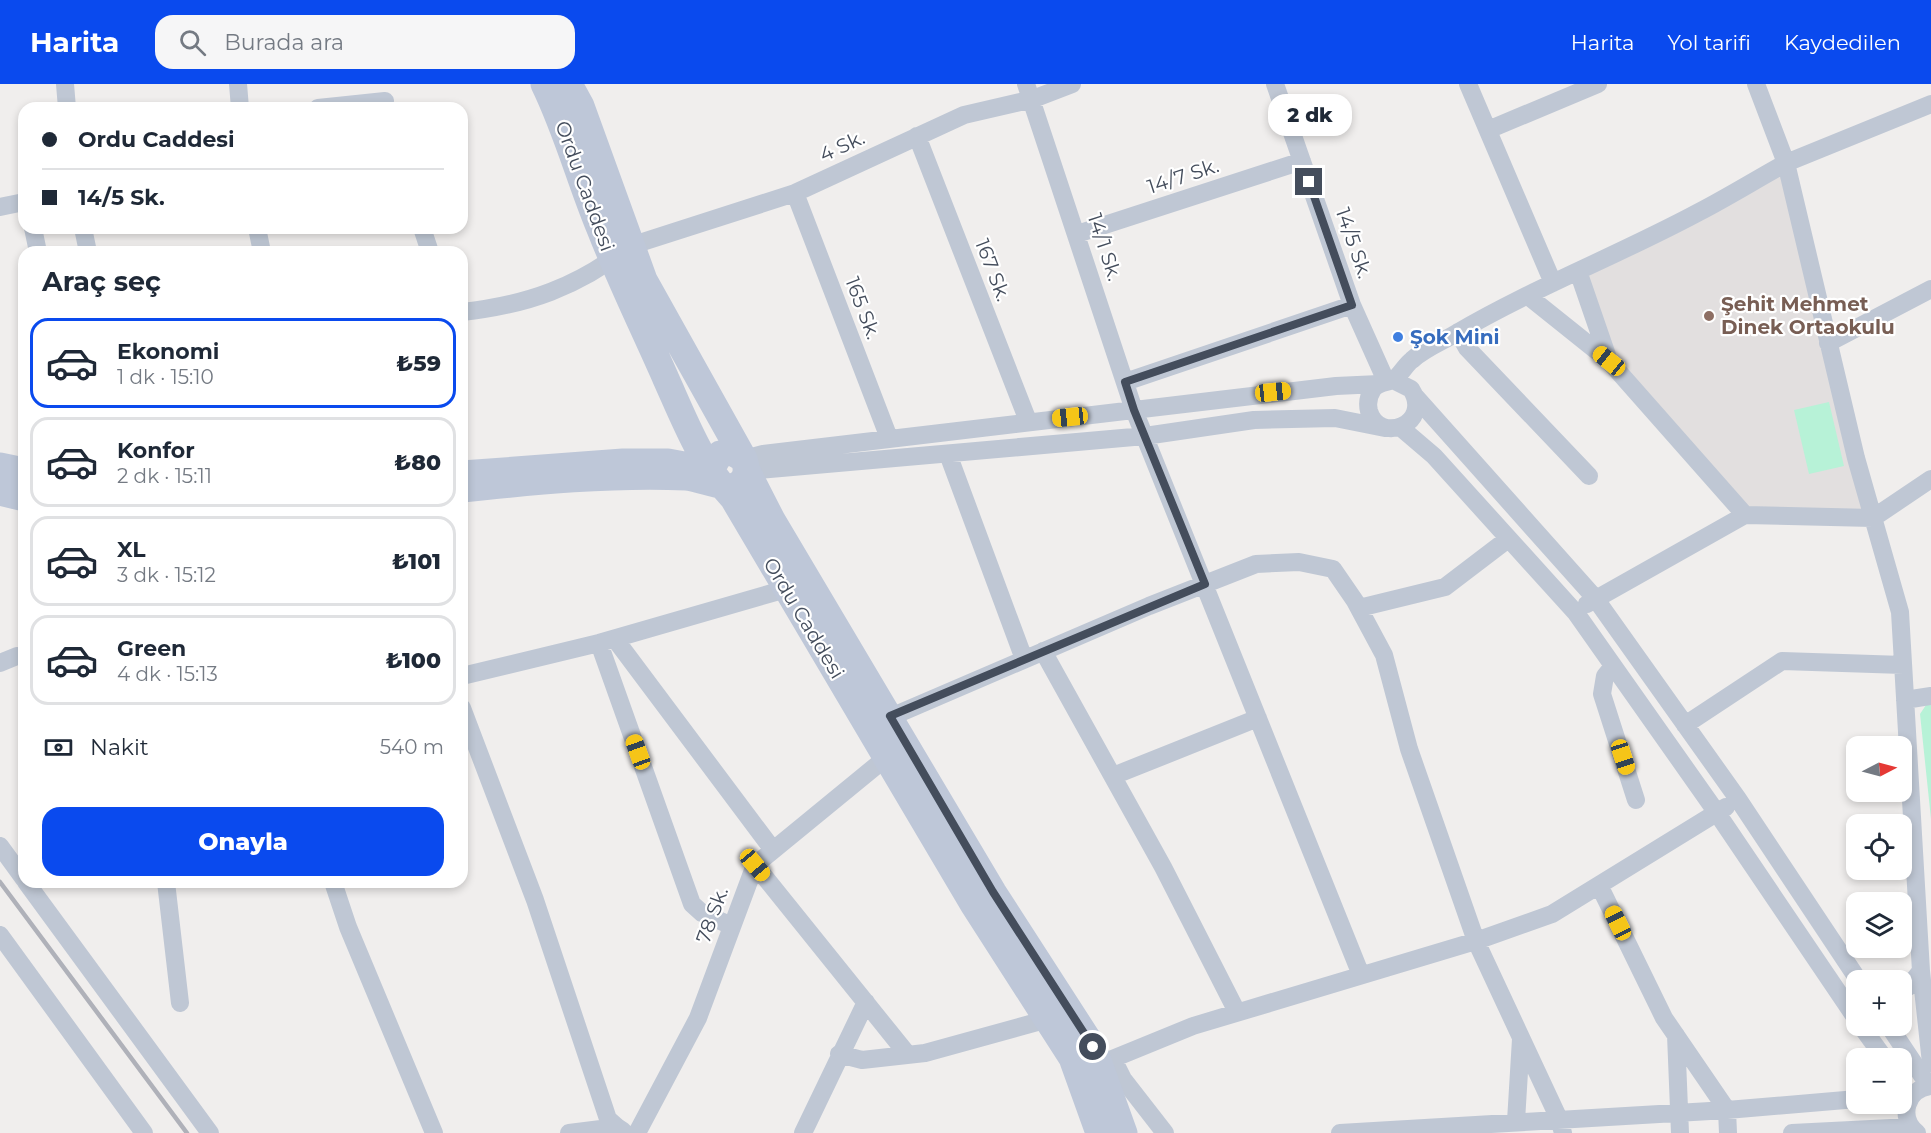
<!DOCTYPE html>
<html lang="tr">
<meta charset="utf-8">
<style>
body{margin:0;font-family:Montserrat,sans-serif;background:#f6f6f7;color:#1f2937;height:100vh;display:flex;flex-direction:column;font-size:22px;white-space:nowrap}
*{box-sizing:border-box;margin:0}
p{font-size:20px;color:#747a83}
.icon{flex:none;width:33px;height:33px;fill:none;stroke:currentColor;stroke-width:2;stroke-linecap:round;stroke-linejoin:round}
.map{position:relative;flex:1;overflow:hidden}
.side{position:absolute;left:18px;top:162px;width:450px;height:642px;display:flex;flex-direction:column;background:#fff;border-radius:18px;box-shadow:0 3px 9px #0003}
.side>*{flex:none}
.banner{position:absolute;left:18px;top:18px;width:450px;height:132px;border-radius:18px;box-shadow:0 3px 9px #0003;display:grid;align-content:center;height:132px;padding:0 24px;background:#fff}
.needle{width:39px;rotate:84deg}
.controls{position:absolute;left:1846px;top:652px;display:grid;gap:12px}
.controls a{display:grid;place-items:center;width:66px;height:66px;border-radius:12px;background:#fff;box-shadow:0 3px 9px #0003;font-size:30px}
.end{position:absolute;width:27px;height:27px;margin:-14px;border:8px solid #444d5c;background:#fff;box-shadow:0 0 0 3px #fff}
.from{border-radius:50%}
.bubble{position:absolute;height:42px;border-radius:18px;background:#fff;box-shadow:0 3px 9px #0003;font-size:20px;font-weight:800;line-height:42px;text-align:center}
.car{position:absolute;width:18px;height:36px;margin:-18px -9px;border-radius:8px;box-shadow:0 0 4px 2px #0007;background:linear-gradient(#f5c518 24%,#345 0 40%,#f5c518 0 76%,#345 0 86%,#f5c518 0)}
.banner b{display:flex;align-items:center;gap:21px;height:57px;font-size:22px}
.banner b+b{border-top:2px solid #e0e1e3}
.banner i{width:15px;height:15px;background:#1f2937}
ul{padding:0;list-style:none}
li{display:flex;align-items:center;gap:18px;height:90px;margin:0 12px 9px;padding:0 12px;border:3px solid #e0e1e3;border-radius:18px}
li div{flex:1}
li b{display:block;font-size:22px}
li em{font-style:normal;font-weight:800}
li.selected{border-color:#0a4aee}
li>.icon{width:54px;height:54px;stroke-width:1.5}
h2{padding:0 24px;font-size:27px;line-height:72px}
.pay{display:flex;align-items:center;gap:15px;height:66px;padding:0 24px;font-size:22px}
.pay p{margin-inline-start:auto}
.primary-button{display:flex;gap:12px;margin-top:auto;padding:12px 24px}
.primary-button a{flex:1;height:69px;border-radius:18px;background:#0a4aee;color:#fff;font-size:24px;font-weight:800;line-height:69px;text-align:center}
header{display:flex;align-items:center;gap:36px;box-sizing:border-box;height:84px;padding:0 30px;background:#0a4aee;color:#fff}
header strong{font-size:28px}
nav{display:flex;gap:33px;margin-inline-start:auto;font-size:21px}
.search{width:420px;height:54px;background:#f6f6f7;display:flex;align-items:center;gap:15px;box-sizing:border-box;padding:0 21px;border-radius:18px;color:#747a83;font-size:22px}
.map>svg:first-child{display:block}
.education{fill:#e2dfdf}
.green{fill:#b7f2d7}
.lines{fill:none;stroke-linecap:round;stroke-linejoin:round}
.street{stroke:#bfc7d4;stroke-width:18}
.secondary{stroke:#bec7d8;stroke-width:27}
.rail{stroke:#afb1b9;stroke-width:4.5}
.route{stroke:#444d5c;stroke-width:8}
.education-dot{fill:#8d6e63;stroke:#fff;stroke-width:2}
.shop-dot{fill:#3f7fe0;stroke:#fff;stroke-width:2}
.labels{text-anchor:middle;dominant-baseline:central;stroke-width:4.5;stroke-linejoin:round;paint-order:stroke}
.street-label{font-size:20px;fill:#444d5c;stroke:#fff}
.education-label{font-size:20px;font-weight:bold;fill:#785e54;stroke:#fff;text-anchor:start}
.shop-label{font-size:20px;font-weight:bold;fill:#366cbe;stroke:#fff;text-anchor:start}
</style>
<header>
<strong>Harita</strong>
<div class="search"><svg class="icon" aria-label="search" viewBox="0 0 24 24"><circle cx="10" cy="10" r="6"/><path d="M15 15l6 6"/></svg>Burada ara</div>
<nav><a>Harita</a><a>Yol tarifi</a><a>Kaydedilen</a></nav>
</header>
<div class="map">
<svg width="1931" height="1049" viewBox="0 0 1931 1049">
<rect width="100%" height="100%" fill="#f0eeed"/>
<path class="education" d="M1786,79L1873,434L1745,431L1609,277L1578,187Z"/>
<path class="green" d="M1829,318L1844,382L1809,390L1794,326Z
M1931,620V735L1920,630L1926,621Z"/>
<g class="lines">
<path class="street" d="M65,0L67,24
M238,0L240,24
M1026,0L1134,326L1361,891
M1275,0L1352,221L1386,297
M1468,0L1553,199
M1931,20L1786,79L1856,374L1900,528L1921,887L1931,979
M318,24L385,17
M1488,46L1598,0
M917,52L1028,337
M795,109L889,354
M0,123L24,118
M33,144L38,168
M83,144L88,168
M257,144L262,168
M422,144L430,168
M1077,150L1302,77
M1578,187L1609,277L1745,431
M1528,212L1608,276
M462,228C527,221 578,203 630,162L795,109L964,31L1033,15L1072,0
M1458,248L1467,264L1589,392
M1828,259L1931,205
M1393,296L1411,305C1433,340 1379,361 1369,327C1367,319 1369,311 1373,305C1379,298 1386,299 1393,296C1400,292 1405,281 1412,276C1424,265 1441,258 1455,250C1533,204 1619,171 1699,128C1728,113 1757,95 1786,79L1756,0
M1125,298L1352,221
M1414,311L1595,514L1738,715L1859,897
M1400,343L1434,372L1576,529L1717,729L1857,936
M948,370L1024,575
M744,375L763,370L1336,302L1379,300
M747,387L1145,352L1254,336L1335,334L1385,344
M1587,520L1745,431L1873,434L1931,395
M1359,524L1445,503L1508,455
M615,555L773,766
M599,559L692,820L702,829L732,842
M1043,567L1163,783L1237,928
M0,579L17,572
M1613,582L1605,592L1602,610L1636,716
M462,592L599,559L786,505
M1905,616L1931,612
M462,624L535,816L608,1035L617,1043
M879,638L1149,522L1256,480L1299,478L1333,485L1355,517L1384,571L1409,665L1476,857L1559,1035L1563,1049
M1685,641L1782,577L1903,581
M1113,692L1258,634
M0,762L24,795
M755,781L908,971
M26,798L210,1049
M166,798L180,919
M333,798L348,843L434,1049
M1599,801L1664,934L1727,1026L1728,1049
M0,851L144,1049
M1902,905L1908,903L1921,887
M1861,942L1885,975
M1889,942L1929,1002
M1676,951L1680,1049
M839,970L862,976L925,969L1048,935
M1113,975L1123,995L1165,1049
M1100,980L1193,942L1476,857L1552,830L1726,723
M1516,1037L1521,955
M569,1049L617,1043L623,1047
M637,1049L698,934L755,781L893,668
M803,1049L866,918
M1340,1049L1727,1026L1857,1015
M1792,1049L1911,1043
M1917,1049C1898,1033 1906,1005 1931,1002"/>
<path class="secondary" d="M544,0C567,47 580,97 600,145C620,196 644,245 666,295C684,335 702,382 733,414L973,820L1072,974L1099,1049
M569,0L581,22L644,196L744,375
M0,382L24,387
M747,387L772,436L993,808L1093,963L1124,1049
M462,390L623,378H668L711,386L720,370L732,368L744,375C748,386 747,397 735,402C725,405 698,394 686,393C610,390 537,397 462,405
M0,408L24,414"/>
<path class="rail" d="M0,798L187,1049"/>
</g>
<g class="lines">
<path class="route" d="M1093,963L993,808L890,632L1205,500L1134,326L1125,298L1352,221L1309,98"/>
</g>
<circle class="education-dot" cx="1709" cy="232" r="6"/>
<circle class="shop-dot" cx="1398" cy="253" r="6"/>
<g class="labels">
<g class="street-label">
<text transform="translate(842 62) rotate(-25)">4 Sk.</text>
<text transform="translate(1183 92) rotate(-18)">14/7 Sk.</text>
<text transform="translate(585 102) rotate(70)">Ordu Caddesi</text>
<text transform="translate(1354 159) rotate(71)">14/5 Sk.</text>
<text transform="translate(1105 163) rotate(72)">14/1 Sk.</text>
<text transform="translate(993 186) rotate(69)">167 Sk.</text>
<text transform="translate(863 224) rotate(69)">165 Sk.</text>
<text transform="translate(804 534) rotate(59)">Ordu Caddesi</text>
<text transform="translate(712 831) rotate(-70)">78 Sk.</text>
</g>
<g class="education-label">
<text x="1721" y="220">Şehit Mehmet<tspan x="1721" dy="23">Dinek Ortaokulu</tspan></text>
</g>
<g class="shop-label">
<text x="1410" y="253">Şok Mini</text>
</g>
</g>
</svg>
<div class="controls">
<a><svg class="needle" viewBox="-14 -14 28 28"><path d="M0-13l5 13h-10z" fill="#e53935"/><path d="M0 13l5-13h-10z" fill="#747a83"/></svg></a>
<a><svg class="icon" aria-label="locate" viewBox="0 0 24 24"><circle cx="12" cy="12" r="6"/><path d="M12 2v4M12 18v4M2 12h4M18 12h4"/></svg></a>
<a><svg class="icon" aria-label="layers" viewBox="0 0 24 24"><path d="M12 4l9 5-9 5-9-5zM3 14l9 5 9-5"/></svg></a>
<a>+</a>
<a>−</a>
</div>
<i class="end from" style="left:1093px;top:963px"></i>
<i class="end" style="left:1309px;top:98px"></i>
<div class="bubble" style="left:1268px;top:10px;width:84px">2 dk</div>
<i class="car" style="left:1609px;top:277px;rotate:309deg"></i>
<i class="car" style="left:1273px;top:308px;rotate:84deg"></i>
<i class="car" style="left:1070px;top:333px;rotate:264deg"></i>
<i class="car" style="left:638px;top:668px;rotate:340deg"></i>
<i class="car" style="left:1623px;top:673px;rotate:162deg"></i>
<i class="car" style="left:755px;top:781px;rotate:140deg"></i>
<i class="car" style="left:1618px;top:839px;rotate:334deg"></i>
<div class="banner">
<b><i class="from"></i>Ordu Caddesi</b>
<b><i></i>14/5 Sk.</b>
</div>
<section class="side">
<h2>Araç seç</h2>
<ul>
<li class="selected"><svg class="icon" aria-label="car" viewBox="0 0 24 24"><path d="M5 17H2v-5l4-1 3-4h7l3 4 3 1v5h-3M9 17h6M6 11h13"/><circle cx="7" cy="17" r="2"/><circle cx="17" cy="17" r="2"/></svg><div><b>Ekonomi</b><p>1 dk · 15:10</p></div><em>₺59</em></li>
<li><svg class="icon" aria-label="car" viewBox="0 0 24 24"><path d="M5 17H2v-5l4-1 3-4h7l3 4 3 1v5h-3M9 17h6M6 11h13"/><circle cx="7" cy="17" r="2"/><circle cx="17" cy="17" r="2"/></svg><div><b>Konfor</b><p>2 dk · 15:11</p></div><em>₺80</em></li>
<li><svg class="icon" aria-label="car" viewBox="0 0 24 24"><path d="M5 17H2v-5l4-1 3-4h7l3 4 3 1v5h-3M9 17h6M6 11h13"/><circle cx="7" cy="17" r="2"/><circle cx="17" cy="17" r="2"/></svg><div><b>XL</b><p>3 dk · 15:12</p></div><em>₺101</em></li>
<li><svg class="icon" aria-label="car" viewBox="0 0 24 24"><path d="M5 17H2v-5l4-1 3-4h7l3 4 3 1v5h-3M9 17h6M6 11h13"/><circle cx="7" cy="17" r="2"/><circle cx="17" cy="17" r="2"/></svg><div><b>Green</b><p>4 dk · 15:13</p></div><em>₺100</em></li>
</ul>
<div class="pay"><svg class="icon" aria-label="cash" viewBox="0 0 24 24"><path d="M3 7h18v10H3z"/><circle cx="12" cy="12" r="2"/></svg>Nakit<p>540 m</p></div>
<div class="primary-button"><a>Onayla</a></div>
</section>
</div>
